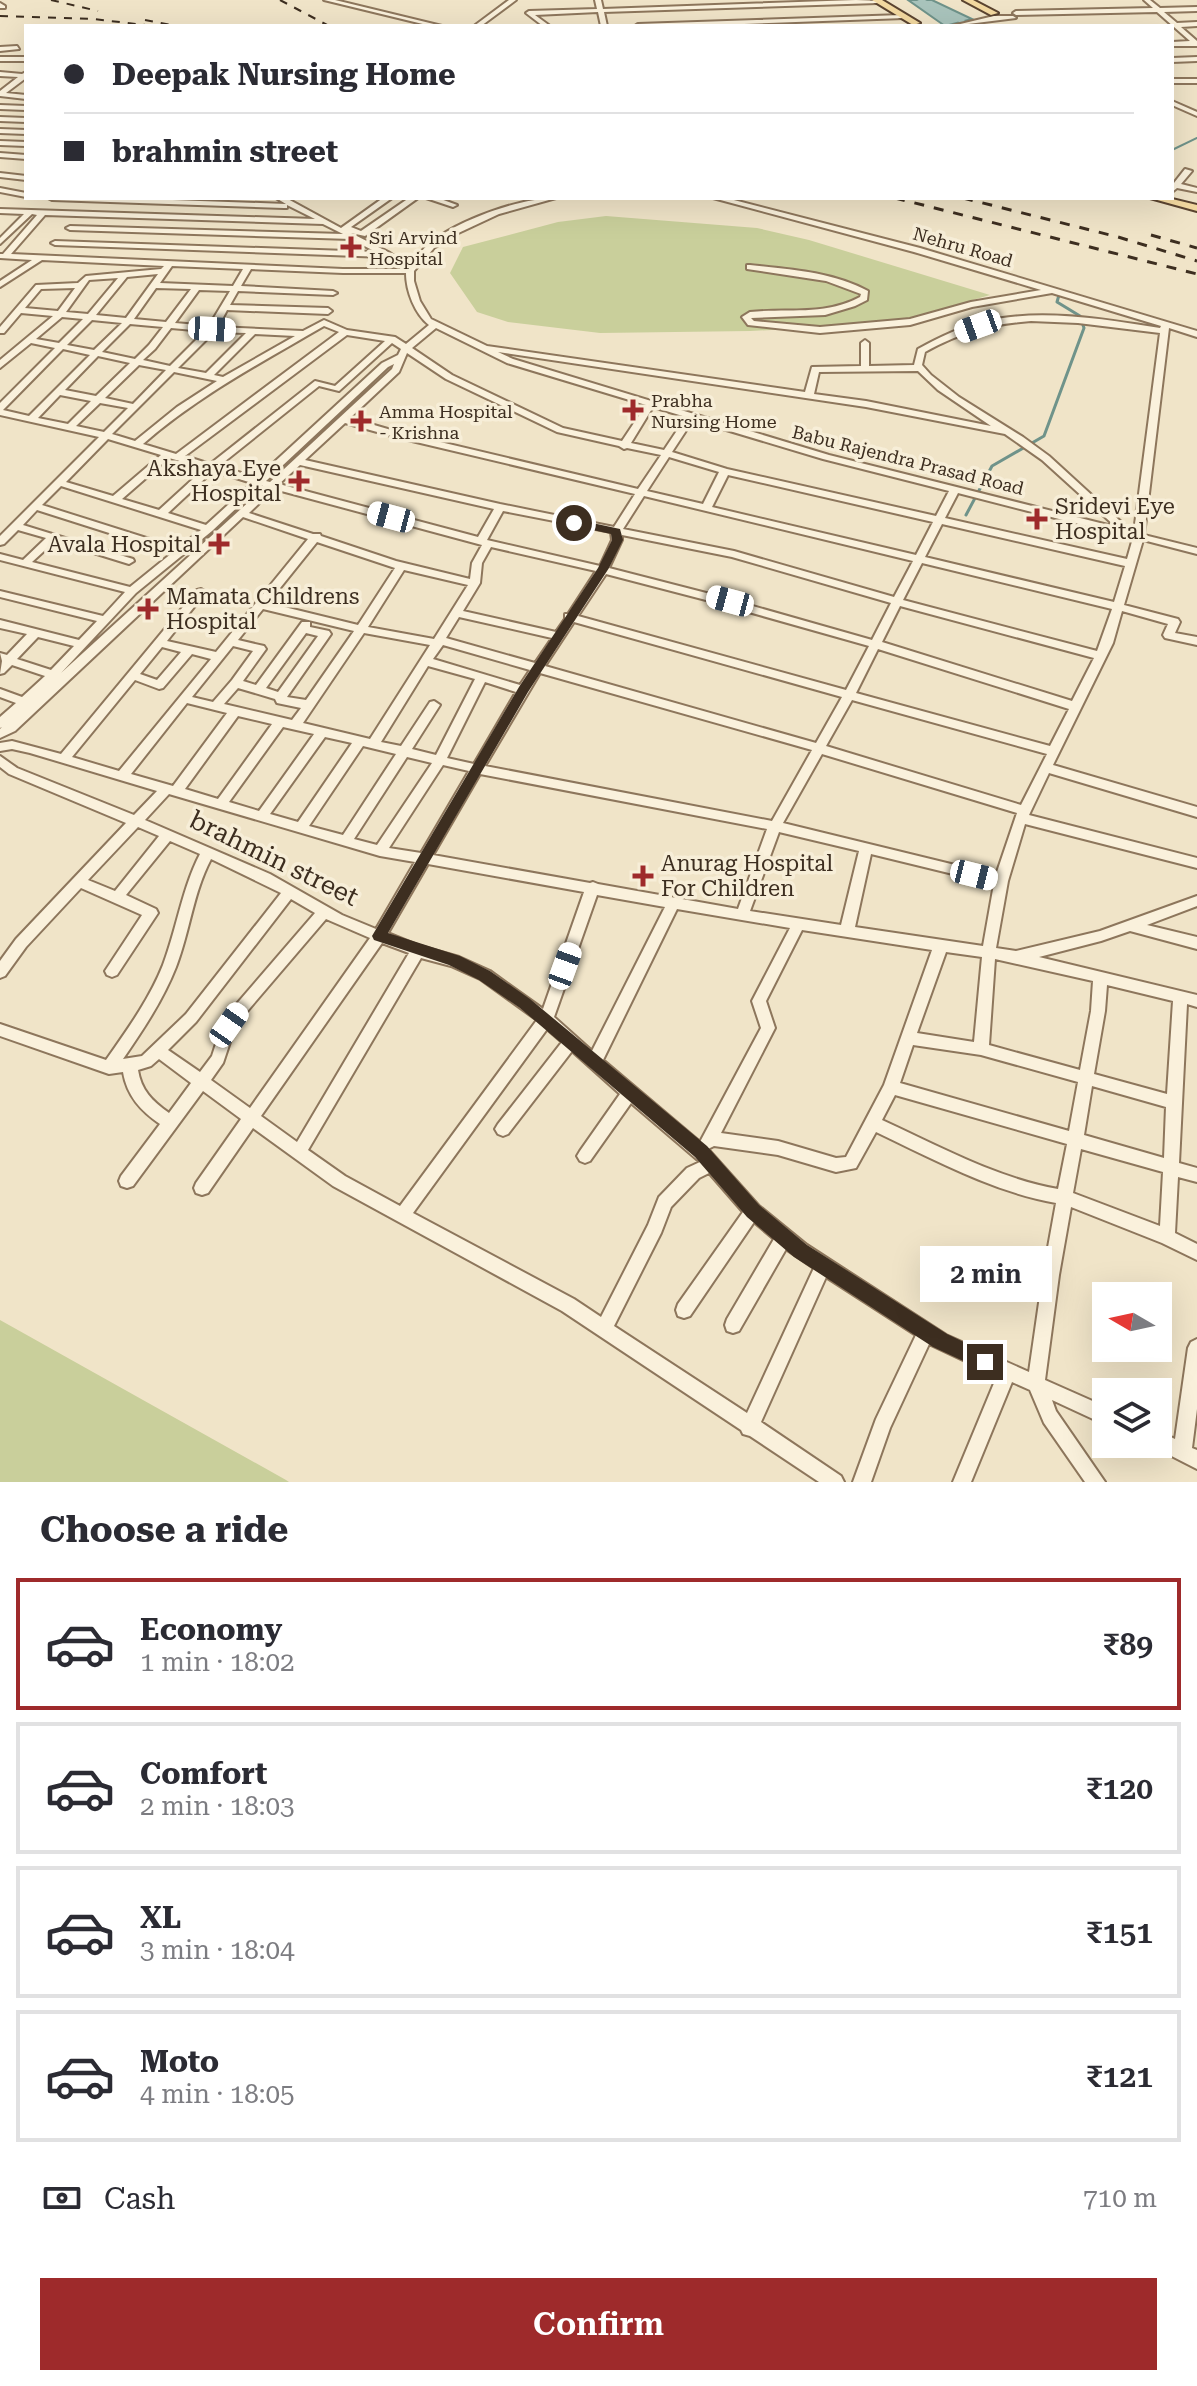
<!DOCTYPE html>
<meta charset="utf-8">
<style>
body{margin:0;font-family:"Roboto Serif",serif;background:#f7f7f7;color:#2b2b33;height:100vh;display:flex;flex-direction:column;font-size:30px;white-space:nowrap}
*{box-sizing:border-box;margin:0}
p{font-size:26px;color:#7c7c81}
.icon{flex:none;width:44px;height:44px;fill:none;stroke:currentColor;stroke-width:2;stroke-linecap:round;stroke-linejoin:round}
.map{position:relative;height:1482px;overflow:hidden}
.panel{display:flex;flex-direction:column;background:#fff;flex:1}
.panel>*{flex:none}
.hud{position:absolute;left:24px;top:24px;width:1150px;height:176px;border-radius:0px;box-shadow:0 8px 32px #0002;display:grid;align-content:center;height:176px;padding:0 40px;background:#fff}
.needle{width:52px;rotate:279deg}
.fabs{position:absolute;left:1092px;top:1282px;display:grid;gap:16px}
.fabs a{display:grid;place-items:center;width:80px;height:80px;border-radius:0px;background:#fff;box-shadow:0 8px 32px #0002;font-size:40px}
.end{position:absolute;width:36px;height:36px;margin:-18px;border:10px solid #3d2e20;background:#fff;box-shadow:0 0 0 4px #fff}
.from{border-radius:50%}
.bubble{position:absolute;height:56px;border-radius:0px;background:#fff;box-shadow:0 8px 32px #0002;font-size:26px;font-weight:600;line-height:56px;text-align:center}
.car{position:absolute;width:24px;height:48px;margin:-24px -12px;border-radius:10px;box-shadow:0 0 6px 2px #0007;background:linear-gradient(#fff 24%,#345 0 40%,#fff 0 76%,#345 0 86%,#fff 0)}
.hud b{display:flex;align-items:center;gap:28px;height:76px;font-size:30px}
.hud b+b{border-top:2px solid #e1e1e2}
.hud i{width:20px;height:20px;background:#2b2b33}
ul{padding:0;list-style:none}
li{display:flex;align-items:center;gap:24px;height:132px;margin:0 16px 12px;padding:0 24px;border:4px solid #e1e1e2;border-radius:0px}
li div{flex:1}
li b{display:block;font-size:30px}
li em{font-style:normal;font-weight:600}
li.selected{border-color:#9e2a2b}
li>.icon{width:72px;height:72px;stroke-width:1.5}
h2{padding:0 40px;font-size:36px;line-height:96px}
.pay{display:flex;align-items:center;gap:20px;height:88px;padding:0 40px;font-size:30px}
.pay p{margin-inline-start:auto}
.primary-button{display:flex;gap:16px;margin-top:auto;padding:16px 40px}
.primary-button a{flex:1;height:92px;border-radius:0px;background:#9e2a2b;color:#fff;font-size:32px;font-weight:600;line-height:92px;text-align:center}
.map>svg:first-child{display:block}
.green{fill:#c9cf9b}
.water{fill:#a9c4bc;stroke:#6f938a;stroke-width:2}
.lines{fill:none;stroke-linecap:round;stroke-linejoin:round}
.stream-far1{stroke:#6f938a;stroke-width:2}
.stream{stroke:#6f938a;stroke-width:3}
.canal{fill:#a9c4bc;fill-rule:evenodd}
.minor-casing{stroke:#8d765c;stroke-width:4}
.major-casing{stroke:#5b4430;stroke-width:4}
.minor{fill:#faf1dc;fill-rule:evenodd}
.major{fill:#f3d9a0;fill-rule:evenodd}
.rail-far1{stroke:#3d2e20;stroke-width:2;stroke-dasharray:8 8;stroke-linecap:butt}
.rail{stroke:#3d2e20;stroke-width:3;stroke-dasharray:10 10;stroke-linecap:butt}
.route{fill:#3d2e20}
.poi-dot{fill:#9e2a2b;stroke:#f7eed8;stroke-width:3}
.labels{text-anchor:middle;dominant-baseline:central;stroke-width:7;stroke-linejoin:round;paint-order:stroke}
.far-poi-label{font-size:18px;fill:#3d2e20;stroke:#f7eed8;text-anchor:start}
.far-street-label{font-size:18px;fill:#3d2e20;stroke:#f7eed8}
.poi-label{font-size:22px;fill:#3d2e20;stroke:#f7eed8;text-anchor:start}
.near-street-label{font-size:26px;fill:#3d2e20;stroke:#f7eed8}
</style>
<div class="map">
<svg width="1197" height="1482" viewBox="0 0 1197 1482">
<rect width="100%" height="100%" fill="#f0e4c8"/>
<path class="green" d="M606,216L757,228L809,240L990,295L889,324L750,331L600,333L508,322L477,312L450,273L463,247L558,222Z
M0,1320L286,1480L289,1482H0Z"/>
<path class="water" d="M908,0H932L972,19L945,26Z"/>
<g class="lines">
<path class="stream-far1" d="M1172,150L1197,138"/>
<path class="stream" d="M966,515L992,466L1044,436L1084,328L1080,316L1057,302L1059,295"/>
<path class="canal" d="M917,0H925L975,26H967Z"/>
<defs>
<path id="minor" d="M324,0H335L442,26H431Z
M509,0H516L481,26H474Z
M595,0H601L603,9L856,0L881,1L878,3L604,12L607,26H601L598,12L535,15L550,26H543L526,13L529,11L597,9Z
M1144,0H1150L1160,8L1197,7V11L1164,12L1177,23L1197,22V26L1181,27L1197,41V46H1172V42L1190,41L1157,12L1016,15L1013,13L1016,11L1153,8Z
M0,3L5,6V8H0Z
M902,15L904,18L691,26H635L638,24Z
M994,16H1013L1016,18L952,26Z
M17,46L19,49L0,51V47Z
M0,57H26V61H0Z
M1197,57V61L1172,62V58Z
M0,72L22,74L26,72V78L6,93L26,95V99L0,96V91L18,77L0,76Z
M1172,79H1197V83H1172Z
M1172,101L1197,112V116L1172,105Z
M0,105L26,106V110L0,109Z
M0,117L26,118V122L0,121Z
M0,129L26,130V134L0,133Z
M0,141L26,142V146L0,145Z
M0,153L26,155V159L0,157Z
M1185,169L1192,171L1181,184L1197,188V192L1177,188L1172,192V183H1174Z
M0,173L26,176V180L0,177Z
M0,188L26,193V197L0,192Z
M48,198H117L286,204L276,198H286L341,228L383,198H392L351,227L361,231L409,198H418L365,236L351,233L390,253L409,267C416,259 422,249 430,243C459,220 519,198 556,198L499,214L452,236L434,248L414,271V281L420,301L431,319L487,346L805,392L812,367L861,366V343L865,340L869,343V366L914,365L918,349C938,338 958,328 981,322C1039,308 1102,319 1160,328L1161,326L1052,293L972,307L910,325L820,333L748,325L742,317L750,312C789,308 824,316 860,297L861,294L826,281L747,269V265H750C789,269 833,272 868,291L867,300L855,306L825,315L751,318L754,321L820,327L910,319L971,302L1041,290L914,252L713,198H726L920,248L1197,331V337L1169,328L1144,535L1197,548V554L1143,540L1124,605L1178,619L1180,622L1175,633L1197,637V645L1165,638L1163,635L1168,624L1122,611L1113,643L1053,765L1197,807V817L1049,773L1029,815L1197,858V868L1025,824L1008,881L996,948L1016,951L1100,931L1197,896V906L1147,925L1197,937V949L1130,931L1101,941L1039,957L1197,995V1007L1187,1004L1179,1163L1197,1168V1182L1178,1177L1175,1233L1197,1244V1260L1162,1243L1071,1207L1059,1275L1045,1380L1106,1407V1425L1052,1400L1056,1411L1105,1482H1085L1044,1423L1030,1390L1012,1382L971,1482H953L997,1376L929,1344L890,1428L871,1482H853L876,1419L916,1335L826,1277L761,1422L841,1476L844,1482H819L750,1436L743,1434L741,1430L562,1311L333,1186L253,1128L208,1193L202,1195L196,1193L194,1188L196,1183L241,1119L203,1091L133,1186L127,1188L121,1186L119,1181L121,1176L160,1124C141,1111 127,1096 123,1072L109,1074L0,1036V1024L106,1060C127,1030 149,1000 163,965C177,928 182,889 200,854L170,841L126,895L156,909L158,913L117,975L112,977L107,975L105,971L142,915L81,888L26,947L5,976L0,978V961L16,939L126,823L9,774L0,767V756L17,768L134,815L157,791L30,753L12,749L0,751V743L12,741L61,754L197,590L201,589L206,592L167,641L216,652L308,539L243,517L15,731L0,738V729L2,727L0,728V717L16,703L0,697V689L22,697L45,676L12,665L4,673L0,674L2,661L0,653L7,655L27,634L0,628V620L79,640L97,621L0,597V591L103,616L125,592L0,560V554L23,560L46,538L18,530L4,544L0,545V536L99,437L0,415V403L55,348L31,343L0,368V360L53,316L21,313L4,333H0V327L36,285L78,283L86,276L161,269L164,266L42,260L0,287V281L32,260L0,258V254H3L37,215L32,214L0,244V238L24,214L0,213V209L315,219L287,205V208H284L52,200ZM45,215L323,224L343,234L70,226L66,228L70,230L351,239L376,252L55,241L51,243L55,245L385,257L401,269H343L11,254ZM172,266L243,269L233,286L160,283ZM251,269L343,273H406C406,291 415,314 429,325L406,344L395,337L347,330L324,320L303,331L218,327L227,310L328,314L332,311L328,308L230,305L238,291L333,295L337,293L333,291L241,286ZM158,274L126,318L96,315L127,277ZM118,278L88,314L66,312L89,280ZM75,288L58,311L25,308L41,289ZM156,288L191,289L166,322L134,319ZM199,290L230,291L209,326L175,323ZM62,317L83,319L59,343L36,339ZM92,320L122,323L94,350L67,345ZM1031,321L1078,323L1160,333L1134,532L1131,531L1049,456L1023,437L959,397L931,375L922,365L925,352C961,332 990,324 1031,321ZM130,324L163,327L149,345L135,359L102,352ZM324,326L339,332L176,454L143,444C198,396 262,362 324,326ZM171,328L205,331L170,366L143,360L155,349ZM436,328L507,363L646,405L622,441L563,428L452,375L412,348ZM214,332L246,333L206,373L178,368ZM255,334L295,336L223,377L214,375ZM347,335L385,341L335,386L315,381L210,464L185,456ZM392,343L401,349L398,355L382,363L257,478L219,466L319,386L339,391ZM63,349L90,355L29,416L3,410ZM498,352L866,407L1005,434L1042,460L1116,527L829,455L513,359ZM407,353L446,379L557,432L619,446L624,449L627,448L661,455L638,489L398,432L350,418L399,372ZM98,356L130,363L96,396L65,390ZM394,364L392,369L270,482L266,481L388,367ZM139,365L166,370L133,404L105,398ZM918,371L938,390L991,426L866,401L814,394L819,372ZM174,372L217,381L177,407L135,441L112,434ZM60,395L91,401L68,424L38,418ZM100,403L128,408L104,432L76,426ZM653,407L686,417L664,450L631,443ZM693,420L823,459L949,491L936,516L727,469L672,452ZM345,423L395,437L635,494L614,527L500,504L305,460ZM108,439L161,455L113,496L66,482ZM669,457L719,472L703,504L647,491ZM169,458L205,468L159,510L122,499ZM300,465L494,509L478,537L279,484ZM213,471L252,483L206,525L168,513ZM728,475L933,522L916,555L712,507ZM261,485L265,487L61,673L136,593L212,531ZM61,486L201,530L178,548L42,505ZM274,489L482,545L472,563L470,579L396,561L321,536L320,534H313L249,513ZM958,493L1133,538L1127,559L945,518ZM644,496L913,561L894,597L734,551L623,529ZM37,510L172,553L130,587L32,562L55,541L129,564L134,561L133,559L23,525ZM503,511L611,532L612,540L600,566L487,540ZM942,524L1125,566L1114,602L925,557ZM622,535L732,557L891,603L872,640L714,595L609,568L622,540ZM317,542L395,568L358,625L268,603ZM491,547L596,571L568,614H565V619L556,632L463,611L480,583L482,563ZM922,563L1112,609L1097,651L903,600ZM404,570L468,585L434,639L368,627ZM606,574L706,600L869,646L846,690L578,616ZM900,606L1094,658L1072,701L882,642ZM263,609L354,631L306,700L287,697L331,634L329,631L310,627V622H302L256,685L243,681L266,649L264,646L238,640ZM459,617L552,638L535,663L446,638ZM574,622L842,697L816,743L545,666ZM306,633L318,636L278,692L266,688ZM364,633L430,645L370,739L303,723ZM38,637L74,646L51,670L17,659ZM443,645L530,670L520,685L433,659ZM233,646L253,651L232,680L213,702L192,697ZM162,647L181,652L157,680L140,674ZM878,649L1069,709L1050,746L856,693ZM192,654L211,659L119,771L72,757L135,680L159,689L163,688ZM428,666L475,679L436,755L412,749L440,705L434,701L430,702L401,746L381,742ZM540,673L812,750L772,821L485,766ZM485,682L516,692L474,764L447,758ZM238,688L275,699L277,703L301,708L292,720L224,704ZM852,700L1047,754L1021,805L826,746ZM187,703L227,713L173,786L131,774ZM238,716L272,724L218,799L185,789ZM283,727L314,734L259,811L229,802ZM325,737L352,743L298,822L270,814ZM363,746L396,754L343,835L309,826ZM822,754L1017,813L996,875L783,823ZM407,757L432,763L377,845L354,839ZM443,765L469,771L421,853L389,848ZM480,774L767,829L738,909L598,884L593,882L590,883L433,855ZM169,794L380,856L415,862L376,929L342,915L270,874L145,820ZM138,827L159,836L115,891L88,880ZM779,832L859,851L841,925L750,911ZM871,854L994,884L983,946L855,927ZM211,859L281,893L186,1014L142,1056L123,1059C143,1030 163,1000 176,967C190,931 193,893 211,859ZM428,864L584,892L543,1009L490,971L459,957L420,946L388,933ZM597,895L665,907L592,1051L554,1017ZM291,899L315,913L234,1007L222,1025L212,1056L200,1072L168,1050L196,1022ZM677,909L790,928L752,1001L761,1028L700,1142L603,1060ZM326,919L370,938L250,1108L211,1080L223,1063L235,1027L244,1015ZM802,930L932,950L884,1085L846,1157L836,1158L778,1141L721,1133L775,1028L766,1001ZM382,943L409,953L297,1142L261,1116ZM946,952L982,957L974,1042L917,1033ZM421,958L451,966L480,979L537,1020L400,1206L345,1176L308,1150ZM995,959L1093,981L1091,1011L1080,1070L989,1045ZM1107,985L1173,1001L1167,1094L1094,1074L1105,1011ZM547,1029L562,1042L498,1124L495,1129L498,1134L503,1136L508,1134L572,1051L620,1094L580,1151L577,1156L580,1161L585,1163L590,1161L631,1103L700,1162L687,1168L659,1197L648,1225L601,1317L574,1299L413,1213ZM913,1045L981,1055L1078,1082L1069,1131L900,1083ZM159,1059L191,1083L169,1113C152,1101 141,1090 138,1070L151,1066ZM1092,1086L1166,1107L1164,1158L1084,1135ZM895,1095L1067,1144L1058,1189C996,1178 939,1146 882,1120ZM876,1132C933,1159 993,1192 1056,1203L1043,1275L1029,1372L946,1335L807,1245L759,1206L708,1149L714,1146L778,1155L836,1172L856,1168ZM1081,1149L1163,1172L1160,1226L1073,1193ZM709,1173L743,1212L678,1304L676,1310L678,1316L684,1318L690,1316L754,1222L774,1239L727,1319L725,1325L727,1331L733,1333L739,1331L786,1249L814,1268L747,1413L614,1326L661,1233L671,1207L699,1178Z
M426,198H438L457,205L453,207Z
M1197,1339V1409L1192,1448L1197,1450V1469L1152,1446L1151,1444H1158V1431L1175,1439L1188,1348L1191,1342Z"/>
<path id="major" d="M872,0H882L920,23L913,25Z
M963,0H973L998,13L991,15Z
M1150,198H1168L1197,205V211Z"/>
</defs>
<use href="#minor" class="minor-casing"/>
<use href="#major" class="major-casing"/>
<use href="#minor" class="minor"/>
<use href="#major" class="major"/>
<path class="rail-far1" d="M51,0L98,11
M280,0L329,26
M0,16L93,19L154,26
M145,20L176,26"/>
<path class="rail" d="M895,198L1197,274
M963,198L1118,237L1197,261
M1151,235L1197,248"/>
</g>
<path class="route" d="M574,519L620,529L623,540L609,568L528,692L388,933L460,956L490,971L530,999L707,1146L759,1205L807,1245L947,1334L991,1355L994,1362L991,1368L985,1371L933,1347L794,1257L747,1217L695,1157L520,1008L479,980L449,965L374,940L372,936L519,687L598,568L612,540L611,534L570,525V520Z"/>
<g class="poi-dot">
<path d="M347 235h8v8h8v8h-8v8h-8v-8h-8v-8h8z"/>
<path d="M629 398h8v8h8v8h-8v8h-8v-8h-8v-8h8z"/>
<path d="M357 409h8v8h8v8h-8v8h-8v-8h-8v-8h8z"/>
<path d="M295 469h8v8h8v8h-8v8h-8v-8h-8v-8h8z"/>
<path d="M1033 507h8v8h8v8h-8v8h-8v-8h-8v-8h8z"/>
<path d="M215 532h8v8h8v8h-8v8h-8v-8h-8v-8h8z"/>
<path d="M144 597h8v8h8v8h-8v8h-8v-8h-8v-8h8z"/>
<path d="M639 864h8v8h8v8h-8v8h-8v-8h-8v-8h8z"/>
</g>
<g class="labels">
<g class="far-poi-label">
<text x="369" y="237">Sri Arvind<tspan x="369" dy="21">Hospital</tspan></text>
<text x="651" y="400">Prabha<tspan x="651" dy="21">Nursing Home</tspan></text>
<text x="379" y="411">Amma Hospital<tspan x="379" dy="21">- Krishna</tspan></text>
</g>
<g class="far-street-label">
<text transform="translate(963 247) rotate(16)">Nehru Road</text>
<text transform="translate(908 460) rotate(14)">Babu Rajendra Prasad Road</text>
</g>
<g class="poi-label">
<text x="281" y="468" text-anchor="end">Akshaya Eye<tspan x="281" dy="25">Hospital</tspan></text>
<text x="1055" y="506">Sridevi Eye<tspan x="1055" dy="25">Hospital</tspan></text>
<text x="201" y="544" text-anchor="end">Avala Hospital</text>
<text x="166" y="596">Mamata Childrens<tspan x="166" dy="25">Hospital</tspan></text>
<text x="661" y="863">Anurag Hospital<tspan x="661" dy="25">For Children</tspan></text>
</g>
<g class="near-street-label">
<text transform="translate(274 858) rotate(26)">brahmin street</text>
</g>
</g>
</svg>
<div class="fabs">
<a><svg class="needle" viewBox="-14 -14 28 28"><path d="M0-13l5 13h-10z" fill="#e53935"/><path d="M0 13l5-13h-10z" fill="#7c7c81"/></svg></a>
<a><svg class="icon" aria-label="layers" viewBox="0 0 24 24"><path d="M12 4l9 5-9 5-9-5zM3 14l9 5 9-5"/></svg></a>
</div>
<i class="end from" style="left:574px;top:523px"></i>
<i class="end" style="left:985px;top:1362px"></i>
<div class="bubble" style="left:920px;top:1246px;width:132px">2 min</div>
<i class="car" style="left:978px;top:326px;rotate:250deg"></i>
<i class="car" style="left:212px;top:329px;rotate:93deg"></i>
<i class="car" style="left:391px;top:517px;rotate:285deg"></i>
<i class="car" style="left:730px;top:601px;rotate:285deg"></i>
<i class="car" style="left:974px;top:875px;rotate:104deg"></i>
<i class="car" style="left:565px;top:966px;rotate:20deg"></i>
<i class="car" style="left:229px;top:1025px;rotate:35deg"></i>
<div class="hud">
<b><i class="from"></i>Deepak Nursing Home</b>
<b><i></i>brahmin street</b>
</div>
</div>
<section class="panel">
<h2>Choose a ride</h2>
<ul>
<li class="selected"><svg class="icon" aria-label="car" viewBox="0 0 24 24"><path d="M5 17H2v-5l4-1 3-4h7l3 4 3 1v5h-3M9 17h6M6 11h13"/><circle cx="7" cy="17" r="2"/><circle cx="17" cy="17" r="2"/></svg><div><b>Economy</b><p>1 min · 18:02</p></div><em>₹89</em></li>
<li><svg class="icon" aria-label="car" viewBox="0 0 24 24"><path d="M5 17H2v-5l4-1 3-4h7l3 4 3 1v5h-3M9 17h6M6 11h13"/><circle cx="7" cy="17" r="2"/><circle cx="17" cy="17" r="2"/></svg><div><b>Comfort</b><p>2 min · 18:03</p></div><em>₹120</em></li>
<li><svg class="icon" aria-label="car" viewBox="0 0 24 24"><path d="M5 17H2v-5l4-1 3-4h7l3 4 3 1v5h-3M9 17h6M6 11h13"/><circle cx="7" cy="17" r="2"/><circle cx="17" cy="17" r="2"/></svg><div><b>XL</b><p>3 min · 18:04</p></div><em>₹151</em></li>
<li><svg class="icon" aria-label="car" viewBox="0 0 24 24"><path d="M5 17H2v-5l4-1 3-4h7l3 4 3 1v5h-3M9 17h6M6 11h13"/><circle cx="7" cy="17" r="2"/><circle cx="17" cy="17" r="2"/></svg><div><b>Moto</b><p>4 min · 18:05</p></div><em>₹121</em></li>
</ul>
<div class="pay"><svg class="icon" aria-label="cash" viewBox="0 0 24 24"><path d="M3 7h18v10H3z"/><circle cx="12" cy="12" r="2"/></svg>Cash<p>710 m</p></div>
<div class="primary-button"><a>Confirm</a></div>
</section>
